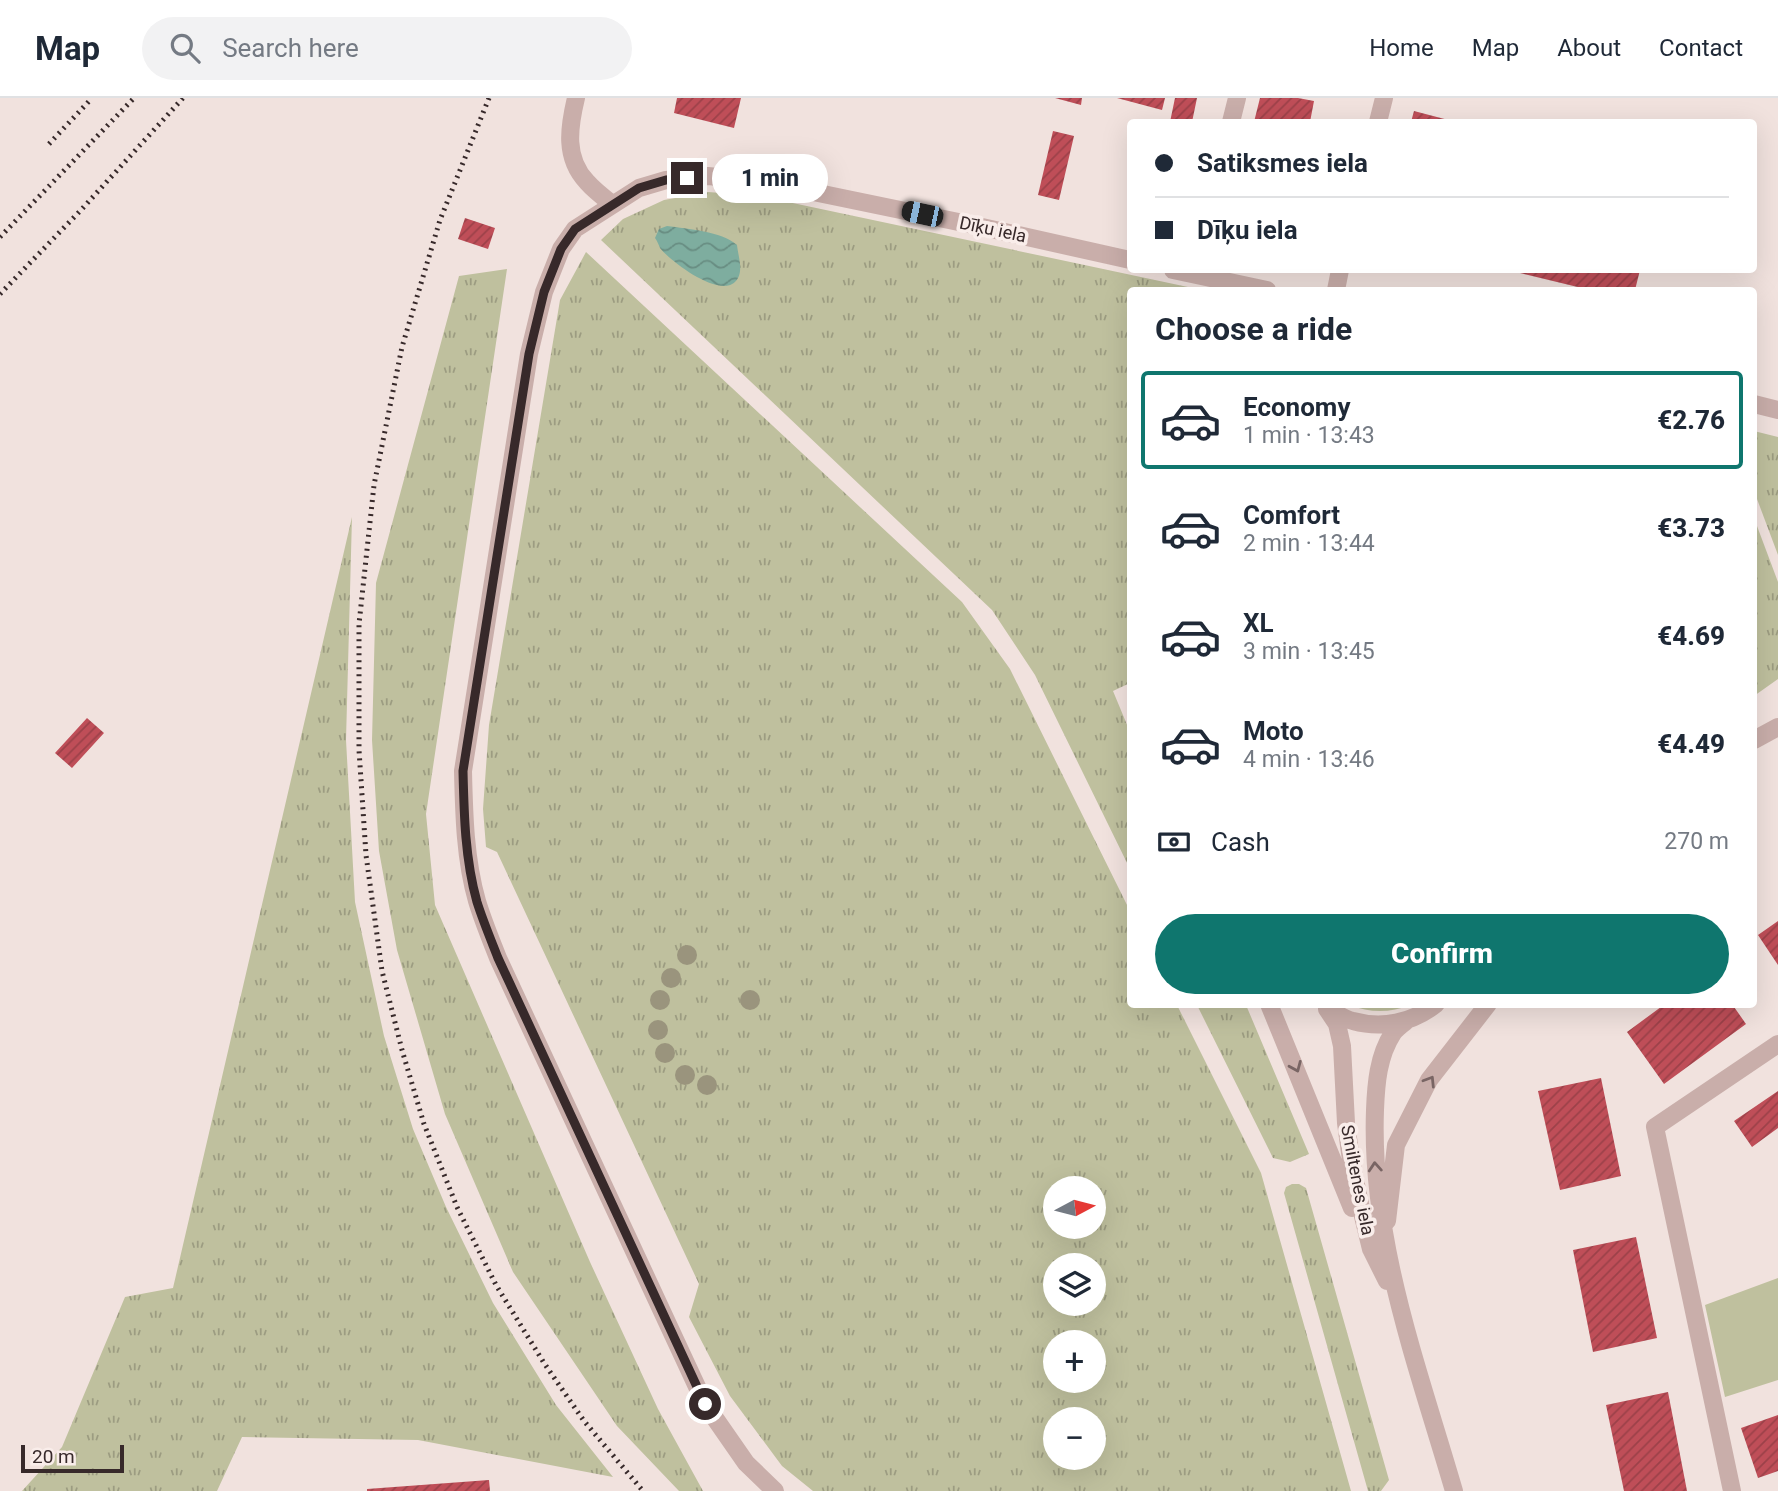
<!DOCTYPE html>
<meta charset="utf-8">
<style>
body{margin:0;font-family:Roboto,sans-serif;background:#f2f2f3;color:#1f2937;height:100vh;display:flex;flex-direction:column;font-size:26px;white-space:nowrap}
*{box-sizing:border-box;margin:0}
p{font-size:23px;color:#747a83}
.icon{flex:none;width:38px;height:38px;fill:none;stroke:currentColor;stroke-width:2;stroke-linecap:round;stroke-linejoin:round}
.map{position:relative;flex:1;overflow:hidden}
.details{position:absolute;left:1127px;top:189px;width:630px;height:721px;display:flex;flex-direction:column;background:#fff;border-radius:7px;box-shadow:0 7px 28px #0002}
.details>*{flex:none}
.guide{position:absolute;left:1127px;top:21px;width:630px;height:154px;border-radius:7px;box-shadow:0 7px 28px #0002;display:grid;align-content:center;height:154px;padding:0 28px;background:#fff}
.needle{width:46px;rotate:83deg}
.controls{position:absolute;left:1043px;top:1078px;display:grid;gap:14px}
.controls a{display:grid;place-items:center;width:63px;height:63px;border-radius:50%;background:#fff;box-shadow:0 7px 28px #0002;font-size:35px}
.scale{position:absolute;left:21px;bottom:18px;width:103px;box-sizing:border-box;padding-left:7px;border:4px solid #37292a;border-top:0;font-size:19px;line-height:24px;white-space:nowrap;color:#37292a;-webkit-text-stroke:5px #f9edea;paint-order:stroke}
.end{position:absolute;width:32px;height:32px;margin:-16px;border:9px solid #37292a;background:#fff;box-shadow:0 0 0 4px #fff}
.from{border-radius:50%}
.bubble{position:absolute;height:49px;border-radius:24px;background:#fff;box-shadow:0 7px 28px #0002;font-size:23px;font-weight:800;line-height:49px;text-align:center}
.car{position:absolute;width:21px;height:42px;margin:-21px -10px;border-radius:9px;box-shadow:0 0 5px 2px #0007;background:linear-gradient(#222 24%,#8ab4d8 0 40%,#222 0 76%,#8ab4d8 0 86%,#222 0)}
.guide b{display:flex;align-items:center;gap:24px;height:66px;font-size:26px}
.guide b+b{border-top:2px solid #e0e1e3}
.guide i{width:18px;height:18px;background:#1f2937}
ul{padding:0;list-style:none}
li{display:flex;align-items:center;gap:21px;height:98px;margin:0 14px 10px;padding:0 14px;border:4px solid transparent;border-radius:7px}
li div{flex:1}
li b{display:block;font-size:26px}
li em{font-style:normal;font-weight:800}
li.current{border-color:#0f766e}
li>.icon{width:63px;height:63px;stroke-width:1.5}
h2{padding:0 28px;font-size:32px;line-height:84px}
.pay{display:flex;align-items:center;gap:18px;height:77px;padding:0 28px;font-size:26px}
.pay p{margin-inline-start:auto}
.cta{display:flex;gap:14px;margin-top:auto;padding:14px 28px}
.cta a{flex:1;height:80px;border-radius:42px;background:#0f766e;color:#fff;font-size:28px;font-weight:800;line-height:80px;text-align:center}
header{display:flex;align-items:center;gap:42px;box-sizing:border-box;height:98px;padding:0 35px;background:#fff;border-bottom:2px solid #e0e1e3}
header strong{font-size:33px}
nav{display:flex;gap:38px;margin-inline-start:auto;font-size:24px}
.search{width:490px;height:63px;background:#f2f2f3;display:flex;align-items:center;gap:18px;box-sizing:border-box;padding:0 24px;border-radius:38px;color:#747a83;font-size:26px}
.map>svg:first-child{display:block}
.grass{fill:url(#grass-tufts);fill-rule:evenodd}
.garden{fill:#bfc09e}
.water{fill:url(#water-waves)}
.building{fill:url(#building-hatch)}
.lines{fill:none;stroke-linecap:round;stroke-linejoin:round}
.minor{stroke:#c9aeaa;stroke-width:18}
.rail{stroke:#37292a;stroke-width:5;stroke-dasharray:2 5;stroke-linecap:butt}
.tree{fill:#9a947d}
.oneway{stroke:#796564}
.route{stroke:#37292a;stroke-width:9}
.labels{text-anchor:middle;dominant-baseline:central;stroke-width:7;stroke-linejoin:round;paint-order:stroke}
.street-label{font-size:18px;fill:#37292a;stroke:#f9edea}
</style>
<header>
<strong>Map</strong>
<div class="search"><svg class="icon" aria-label="search" viewBox="0 0 24 24"><circle cx="10" cy="10" r="6"/><path d="M15 15l6 6"/></svg>Search here</div>
<nav><a>Home</a><a>Map</a><a>About</a><a>Contact</a></nav>
</header>
<div class="map">
<svg width="1778" height="1393" viewBox="0 0 1778 1393">
<defs>
<pattern id="grass-tufts" width="24" height="20" patternUnits="userSpaceOnUse" patternTransform="scale(1.75)"><rect width="24" height="20" fill="#bfc09e"/><path d="M3 7l-1-3M5 7V3M7 7l1-3M15 17l-1-3M17 17v-4M19 17l1-3" fill="none" stroke="#9c9c81"/></pattern>
<pattern id="water-waves" width="16" height="10" patternUnits="userSpaceOnUse" patternTransform="scale(1.75)"><rect width="16" height="10" fill="#7ead9f"/><path d="M0 5q4-4 8 0t8 0" fill="none" stroke="#688d82"/></pattern>
<pattern id="building-hatch" width="6" height="6" patternUnits="userSpaceOnUse" patternTransform="scale(1.75)"><rect width="6" height="6" fill="#bf4e58"/><path d="M-1 1l2-2M0 6l6-6M5 7l2-2" fill="none" stroke="#9c4149"/></pattern>
</defs>
<rect width="100%" height="100%" fill="#f1e2de"/>
<path class="grass" d="M708,94L760,98L1202,192H1130V585L1113,593L1130,634V771L1035,577L992,512L601,142L623,121L664,102Z
M586,154L962,504L1010,571L1130,813V906L1177,907L1261,1075L1351,1393H813L782,1368L730,1298L689,1219L699,1186L497,754L486,749L483,711L489,627L560,202ZM1094,1090V1129H1055V1090ZM1094,1167V1206H1055V1167ZM1094,1244V1283H1055V1244ZM1094,1321V1360H1055V1321Z
M507,171L426,716L435,807L590,1164L658,1311L703,1393H679L617,1328L513,1174L445,1016L397,852L379,753L372,642L376,485L459,178Z
M1754,333L1778,339V457L1754,393Z
M352,419L346,642L355,804L384,938L413,1031L446,1109L493,1205L556,1307L613,1379L418,1342L242,1339L217,1393H22L62,1349L125,1199L173,1190Z
M1754,420L1778,484V581L1754,598Z
M1197,907H1246L1309,1056L1290,1064L1273,1060Z
M1292,1086H1299L1306,1090L1389,1382L1381,1393H1368L1284,1095L1286,1089Z"/>
<path class="garden" d="M1351,907H1409C1392,915 1368,915 1351,907Z
M1778,1180V1282L1725,1299L1705,1207Z"/>
<path class="water" d="M667,128C688,131 721,133 737,147C738,157 743,171 738,180C725,205 671,164 660,150C660,149 656,141 655,140L659,131Z"/>
<path class="building" d="M677,0H741L734,30L674,15Z
M1055,0H1082L1081,7Z
M1117,0H1165L1162,12Z
M1175,0H1197L1192,24H1170Z
M1260,0H1298L1314,3L1310,24H1254Z
M1414,13L1456,24H1411Z
M1053,33L1074,38L1059,102L1038,97Z
M465,120L495,130L488,151L458,141Z
M1508,172H1640L1635,192H1590Z
M87,620L104,635L72,670L55,655Z
M1778,823V867L1758,837Z
M1665,906H1732L1746,926L1664,986L1627,934Z
M1601,980L1621,1078L1560,1092L1538,993Z
M1778,993V1030L1752,1049L1734,1023Z
M1636,1139L1657,1240L1593,1254L1573,1152Z
M1668,1294L1687,1393H1624L1606,1307Z
M1778,1317V1373L1758,1380L1741,1330Z
M489,1382L490,1393H367V1391Z"/>
<g class="lines">
<path class="minor" d="M576,0C569,29 564,60 587,84C594,92 603,99 612,106
M1231,24L1237,0
M1378,24L1384,0
M1173,172L1267,192
M1336,192L1340,172
M1754,306L1778,312
M1754,642L1778,629
M1269,906L1352,1110
M1327,911L1337,926L1342,948L1346,1025L1351,1062L1360,1106L1371,1151L1387,1183
M1328,911C1336,915 1344,921 1353,923C1382,931 1412,925 1436,906
M1405,924C1401,927 1396,931 1393,935C1378,958 1376,986 1375,1012C1370,1143 1418,1269 1454,1393
M1387,1123L1396,1047L1429,982L1488,906
M775,1393L746,1365L705,1306L498,860C491,842 483,823 477,803C465,761 464,716 463,673L529,256L544,194L561,151L575,131L639,90L666,82L708,78L750,82L794,90L973,127L1130,162
M1732,1393L1655,1029L1778,946"/>
<path class="rail" d="M489,0L440,122L402,249L374,387L359,526V652L366,757L382,873L402,952L424,1026L457,1109L496,1187L544,1265L584,1323L643,1393
M49,46L92,0
M0,139L134,0
M0,196L81,112L183,0"/>
</g>
<g class="tree">
<circle cx="687" cy="857" r="10"/>
<circle cx="671" cy="880" r="10"/>
<circle cx="660" cy="902" r="10"/>
<circle cx="750" cy="902" r="10"/>
<circle cx="658" cy="932" r="10"/>
<circle cx="665" cy="955" r="10"/>
<circle cx="685" cy="977" r="10"/>
<circle cx="707" cy="987" r="10"/>
</g>
<defs><path id="oneway-chevron" d="M-2-3.5L2.5 0L-2 3.5" fill="none" stroke-width="1.6" stroke-linecap="round" stroke-linejoin="round" transform="scale(1.75)"/></defs>
<g class="oneway">
<use href="#oneway-chevron" transform="translate(1296 969) rotate(67)"/>
<use href="#oneway-chevron" transform="translate(1430 983) rotate(-58)"/>
<use href="#oneway-chevron" transform="translate(1375 1069) rotate(-94)"/>
</g>
<g class="lines">
<path class="route" d="M687,80L666,82L639,90L575,131L561,151L544,194L529,256L463,673C464,716 465,761 477,804C483,823 491,842 498,860L705,1306"/>
</g>
<g class="labels">
<g class="street-label">
<text transform="translate(993 131) rotate(12)">Dīķu iela</text>
<text transform="translate(1358 1082) rotate(79)">Smiltenes iela</text>
</g>
</g>
</svg>
<div class="controls">
<a><svg class="needle" viewBox="-14 -14 28 28"><path d="M0-13l5 13h-10z" fill="#e53935"/><path d="M0 13l5-13h-10z" fill="#747a83"/></svg></a>
<a><svg class="icon" aria-label="layers" viewBox="0 0 24 24"><path d="M12 4l9 5-9 5-9-5zM3 14l9 5 9-5"/></svg></a>
<a>+</a>
<a>−</a>
</div>
<div class="scale">20 m</div>
<i class="end from" style="left:705px;top:1306px"></i>
<i class="end" style="left:687px;top:80px"></i>
<div class="bubble" style="left:712px;top:56px;width:116px">1 min</div>
<i class="car" style="left:922px;top:116px;rotate:282deg"></i>
<div class="guide">
<b><i class="from"></i>Satiksmes iela</b>
<b><i></i>Dīķu iela</b>
</div>
<section class="details">
<h2>Choose a ride</h2>
<ul>
<li class="current"><svg class="icon" aria-label="car" viewBox="0 0 24 24"><path d="M5 17H2v-5l4-1 3-4h7l3 4 3 1v5h-3M9 17h6M6 11h13"/><circle cx="7" cy="17" r="2"/><circle cx="17" cy="17" r="2"/></svg><div><b>Economy</b><p>1 min · 13:43</p></div><em>€2.76</em></li>
<li><svg class="icon" aria-label="car" viewBox="0 0 24 24"><path d="M5 17H2v-5l4-1 3-4h7l3 4 3 1v5h-3M9 17h6M6 11h13"/><circle cx="7" cy="17" r="2"/><circle cx="17" cy="17" r="2"/></svg><div><b>Comfort</b><p>2 min · 13:44</p></div><em>€3.73</em></li>
<li><svg class="icon" aria-label="car" viewBox="0 0 24 24"><path d="M5 17H2v-5l4-1 3-4h7l3 4 3 1v5h-3M9 17h6M6 11h13"/><circle cx="7" cy="17" r="2"/><circle cx="17" cy="17" r="2"/></svg><div><b>XL</b><p>3 min · 13:45</p></div><em>€4.69</em></li>
<li><svg class="icon" aria-label="car" viewBox="0 0 24 24"><path d="M5 17H2v-5l4-1 3-4h7l3 4 3 1v5h-3M9 17h6M6 11h13"/><circle cx="7" cy="17" r="2"/><circle cx="17" cy="17" r="2"/></svg><div><b>Moto</b><p>4 min · 13:46</p></div><em>€4.49</em></li>
</ul>
<div class="pay"><svg class="icon" aria-label="cash" viewBox="0 0 24 24"><path d="M3 7h18v10H3z"/><circle cx="12" cy="12" r="2"/></svg>Cash<p>270 m</p></div>
<div class="cta"><a>Confirm</a></div>
</section>
</div>
